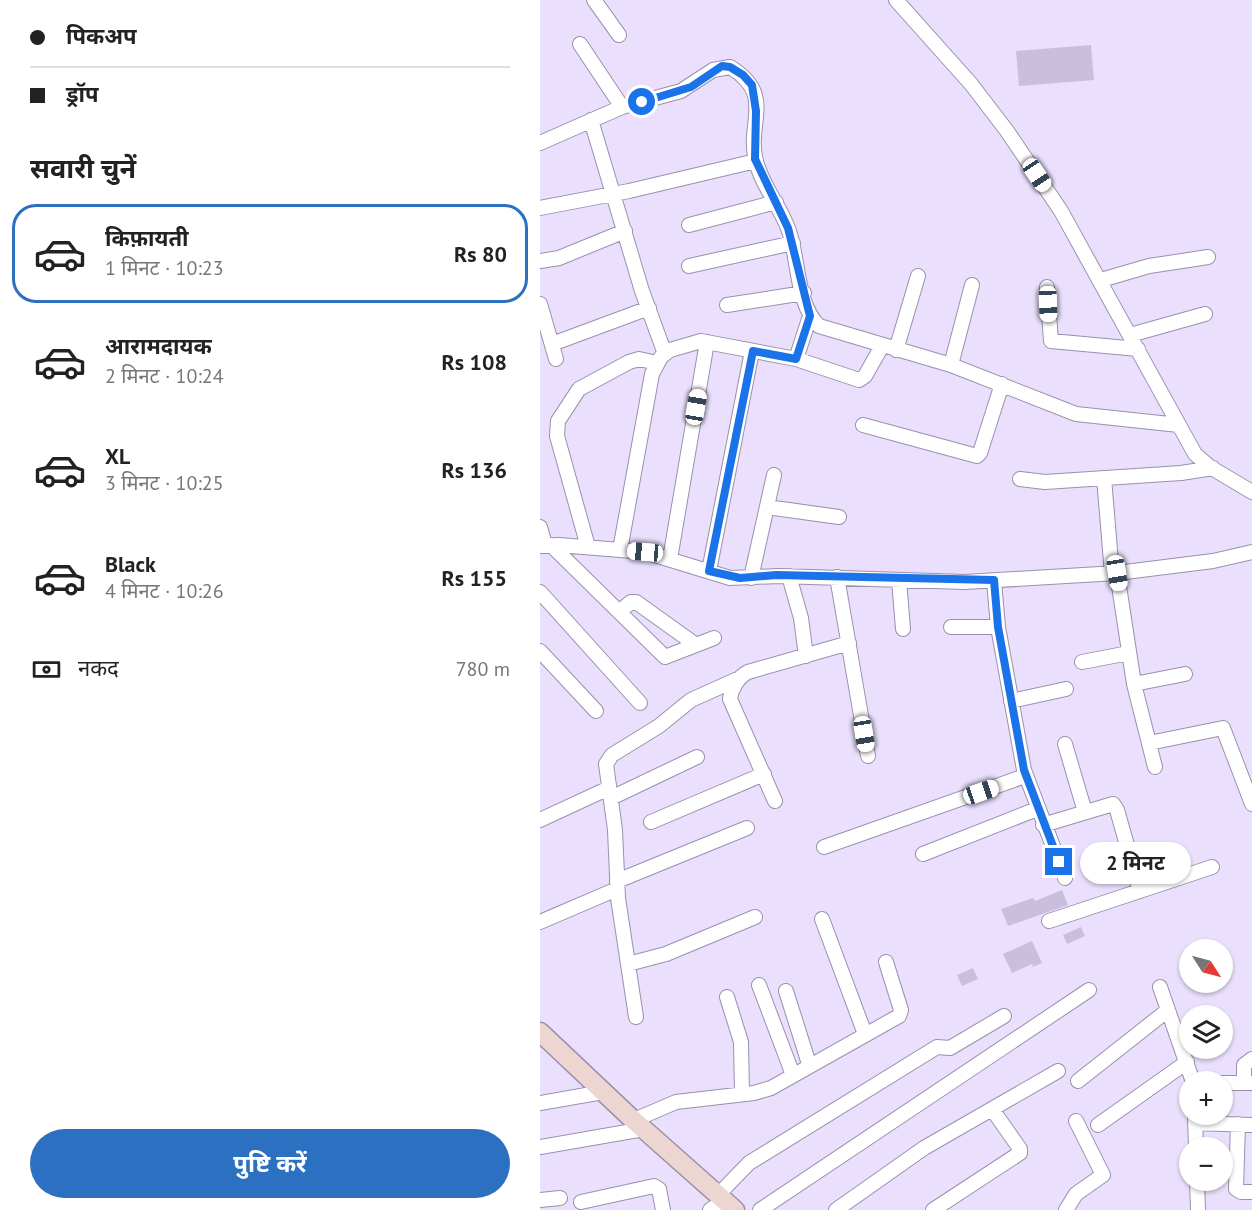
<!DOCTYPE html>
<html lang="hi">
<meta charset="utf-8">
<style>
body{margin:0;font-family:"PT Sans","Noto Sans Devanagari",sans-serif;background:#f6f6f6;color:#222;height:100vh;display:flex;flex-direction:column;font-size:22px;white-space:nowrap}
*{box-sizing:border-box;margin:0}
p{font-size:20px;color:#767676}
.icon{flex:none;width:33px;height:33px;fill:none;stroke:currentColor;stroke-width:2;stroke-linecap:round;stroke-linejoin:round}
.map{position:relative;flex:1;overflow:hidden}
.drawer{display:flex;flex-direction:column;background:#fff;width:540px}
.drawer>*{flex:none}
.banner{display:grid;align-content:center;height:132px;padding:0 30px;background:#fff}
.needle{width:39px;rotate:126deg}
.controls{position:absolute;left:639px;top:939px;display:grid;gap:12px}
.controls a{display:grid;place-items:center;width:54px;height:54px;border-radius:50%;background:#fff;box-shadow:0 2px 4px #0004;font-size:30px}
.end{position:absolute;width:27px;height:27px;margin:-14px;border:8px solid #1a73e8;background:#fff;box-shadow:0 0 0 3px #fff}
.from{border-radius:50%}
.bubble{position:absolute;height:42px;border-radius:21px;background:#fff;box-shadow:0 2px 4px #0004;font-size:20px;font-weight:700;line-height:42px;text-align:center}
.car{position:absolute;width:18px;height:36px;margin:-18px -9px;border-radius:8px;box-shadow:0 0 4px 2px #0007;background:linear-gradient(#fff 24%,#345 0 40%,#fff 0 76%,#345 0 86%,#fff 0)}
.banner b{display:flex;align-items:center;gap:21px;height:57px;font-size:22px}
.banner b+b{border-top:2px solid #e0e0e0}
.banner i{width:15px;height:15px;background:#222}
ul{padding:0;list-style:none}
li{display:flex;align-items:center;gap:18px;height:99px;margin:0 12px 9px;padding:0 18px;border:3px solid transparent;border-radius:24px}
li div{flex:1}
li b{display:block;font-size:22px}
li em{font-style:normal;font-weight:700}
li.current{border-color:#2b70c1}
li>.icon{width:54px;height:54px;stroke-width:1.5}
h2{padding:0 30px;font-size:27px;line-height:72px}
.pay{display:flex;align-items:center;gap:15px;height:66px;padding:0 30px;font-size:22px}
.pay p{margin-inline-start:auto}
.cta{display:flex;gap:12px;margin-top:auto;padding:12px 30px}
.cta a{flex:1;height:69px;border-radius:36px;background:#2b70c1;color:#fff;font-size:24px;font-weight:700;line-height:69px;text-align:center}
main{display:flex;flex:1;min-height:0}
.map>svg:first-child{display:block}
.building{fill:#c9bfdc}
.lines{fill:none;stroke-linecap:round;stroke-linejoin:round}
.street-casing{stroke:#9a90ac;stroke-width:16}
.secondary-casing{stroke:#9a90ac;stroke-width:21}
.street{stroke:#fff;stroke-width:14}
.secondary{stroke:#edd6d1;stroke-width:18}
.route{stroke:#1a73e8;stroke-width:8}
</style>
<main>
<section class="drawer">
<div class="banner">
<b><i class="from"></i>पिकअप</b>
<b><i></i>ड्रॉप</b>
</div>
<h2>सवारी चुनें</h2>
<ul>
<li class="current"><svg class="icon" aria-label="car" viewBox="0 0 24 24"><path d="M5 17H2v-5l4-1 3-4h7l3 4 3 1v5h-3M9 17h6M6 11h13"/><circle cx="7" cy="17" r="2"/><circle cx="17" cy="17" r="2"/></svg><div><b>किफ़ायती</b><p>1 मिनट · 10:23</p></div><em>Rs 80</em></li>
<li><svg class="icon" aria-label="car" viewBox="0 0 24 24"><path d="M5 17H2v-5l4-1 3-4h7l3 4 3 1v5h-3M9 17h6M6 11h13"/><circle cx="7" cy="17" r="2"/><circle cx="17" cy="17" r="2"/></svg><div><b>आरामदायक</b><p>2 मिनट · 10:24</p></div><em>Rs 108</em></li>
<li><svg class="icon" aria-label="car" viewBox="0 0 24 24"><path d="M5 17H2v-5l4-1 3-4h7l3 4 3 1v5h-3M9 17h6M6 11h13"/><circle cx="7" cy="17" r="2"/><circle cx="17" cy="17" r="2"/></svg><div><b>XL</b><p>3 मिनट · 10:25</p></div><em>Rs 136</em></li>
<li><svg class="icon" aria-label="car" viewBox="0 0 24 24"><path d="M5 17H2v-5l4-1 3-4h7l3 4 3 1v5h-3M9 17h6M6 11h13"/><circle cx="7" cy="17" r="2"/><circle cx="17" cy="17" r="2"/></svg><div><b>Black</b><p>4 मिनट · 10:26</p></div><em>Rs 155</em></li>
</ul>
<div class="pay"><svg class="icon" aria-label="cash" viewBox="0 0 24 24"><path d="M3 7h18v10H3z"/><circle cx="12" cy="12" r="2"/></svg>नकद<p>780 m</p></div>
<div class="cta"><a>पुष्टि करें</a></div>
</section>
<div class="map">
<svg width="712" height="1210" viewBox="0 0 712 1210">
<rect width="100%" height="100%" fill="#eae0fd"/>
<path class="building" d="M551,45L554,80L479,86L476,51Z
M522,890L528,905L468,926L461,909L493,898L495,901Z
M541,927L545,936L527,944L523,935Z
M492,941L502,963L493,967L492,964L472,973L463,954Z
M433,968L438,979L422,986L417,975Z"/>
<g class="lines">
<defs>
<path id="street" d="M54,0L79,35
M356,0L431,84L467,131L521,211L655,454L670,467L712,492
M40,44L82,107
M51,120L102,291L125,354
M0,143L82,107L141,91L173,70L190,67C236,95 206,122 216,161C222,186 241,207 249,231C259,260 256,304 279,326L411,365L536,414L639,425
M0,208L89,191L216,161
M149,225L236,202
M0,261L19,258L85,231
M149,266L253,243
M561,280L609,266L668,257
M507,287L511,341L598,349
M0,304L16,359
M187,305L264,293
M590,335L665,314
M12,344L109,308
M356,350L378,276
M256,359L319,380L325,376L342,346
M411,365L432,285
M323,425L437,456L440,453L462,384
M564,478L572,574
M480,479L505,482L641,473L673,468
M227,507L299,517
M0,527L5,545
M11,545L125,657L174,638
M0,546L19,545L105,552L190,578L239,576L425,582L577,573L673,561L712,552
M48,547L17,436L18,421L39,389L89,362L99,359L117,363
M80,550L112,374L121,357L130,350L161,341L256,359L270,316
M130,559L167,342
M169,571L212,351
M577,573L594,684L615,767
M249,576L261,618L266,656
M297,577L328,756
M211,578L234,475
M359,580L363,629
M454,581L458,627L484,770L525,878
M0,592L100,703
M79,612L91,602H96L156,645
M411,627H458
M0,651L56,711
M542,662L589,653
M594,684L645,674
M471,701L526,689
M609,743L683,728L712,804
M525,744L545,812
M71,798L157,757
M235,801L190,699C191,689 198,677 208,672L309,643
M0,820L69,788
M111,822L224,774
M503,825L573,804L577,810L600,891
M284,847L485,776
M383,854L497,809
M77,881L207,828
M282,919L325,1034
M509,921L672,867
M0,922L77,889
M88,964L126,954L215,917
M219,985L253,1075
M620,987L653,1082
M246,991L269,1064
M187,997L201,1042L202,1094
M96,1017L78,898L75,830L66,764L72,755L119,726L151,700L200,678
M538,1081L628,1010
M682,1083H712
M704,1083V1065L712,1059
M0,1103L63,1092
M655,1117L656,1148
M94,1120L136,1102L214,1093L231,1088L359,1016L361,1010L346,962
M655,1123L712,1125
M698,1124L696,1189L701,1192H712
M558,1125L647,1062
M0,1147L104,1129
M657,1180L658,1210
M178,1195L209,1163L397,1047L410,1048L464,1016
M0,1200L20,1198
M41,1202L114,1186L119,1189L123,1210
M170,1210L184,1201
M220,1210L549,990
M296,1210L384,1148L518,1071
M393,1210L480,1153V1149L452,1109
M526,1210L536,1194L563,1175L536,1121"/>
<path id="secondary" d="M0,1032L90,1117L195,1210"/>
</defs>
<use href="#street" class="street-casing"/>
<use href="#secondary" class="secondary-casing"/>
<use href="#street" class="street"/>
<use href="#secondary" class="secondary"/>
</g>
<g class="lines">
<path class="route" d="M102,102L151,87L182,66L190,67L203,75L212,85L216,111L215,159L248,228L270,316L256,359L213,351L169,571L200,578L236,575L454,580L458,627L484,770L519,862"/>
</g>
</svg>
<div class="controls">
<a><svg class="needle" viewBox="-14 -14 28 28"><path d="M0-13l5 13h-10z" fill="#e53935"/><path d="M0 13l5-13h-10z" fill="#767676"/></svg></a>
<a><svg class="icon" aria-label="layers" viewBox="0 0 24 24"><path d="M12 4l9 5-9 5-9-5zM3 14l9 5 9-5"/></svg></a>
<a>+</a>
<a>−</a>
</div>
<i class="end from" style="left:102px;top:102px"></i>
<i class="end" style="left:519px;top:862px"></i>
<div class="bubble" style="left:540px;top:842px;width:111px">2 मिनट</div>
<i class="car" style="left:497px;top:175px;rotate:146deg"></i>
<i class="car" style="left:508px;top:304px;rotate:178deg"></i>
<i class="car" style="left:156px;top:407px;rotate:10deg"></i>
<i class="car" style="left:105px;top:552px;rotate:275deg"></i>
<i class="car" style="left:577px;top:573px;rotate:171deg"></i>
<i class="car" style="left:324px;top:734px;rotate:171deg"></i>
<i class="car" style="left:441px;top:792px;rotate:71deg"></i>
</div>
</main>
